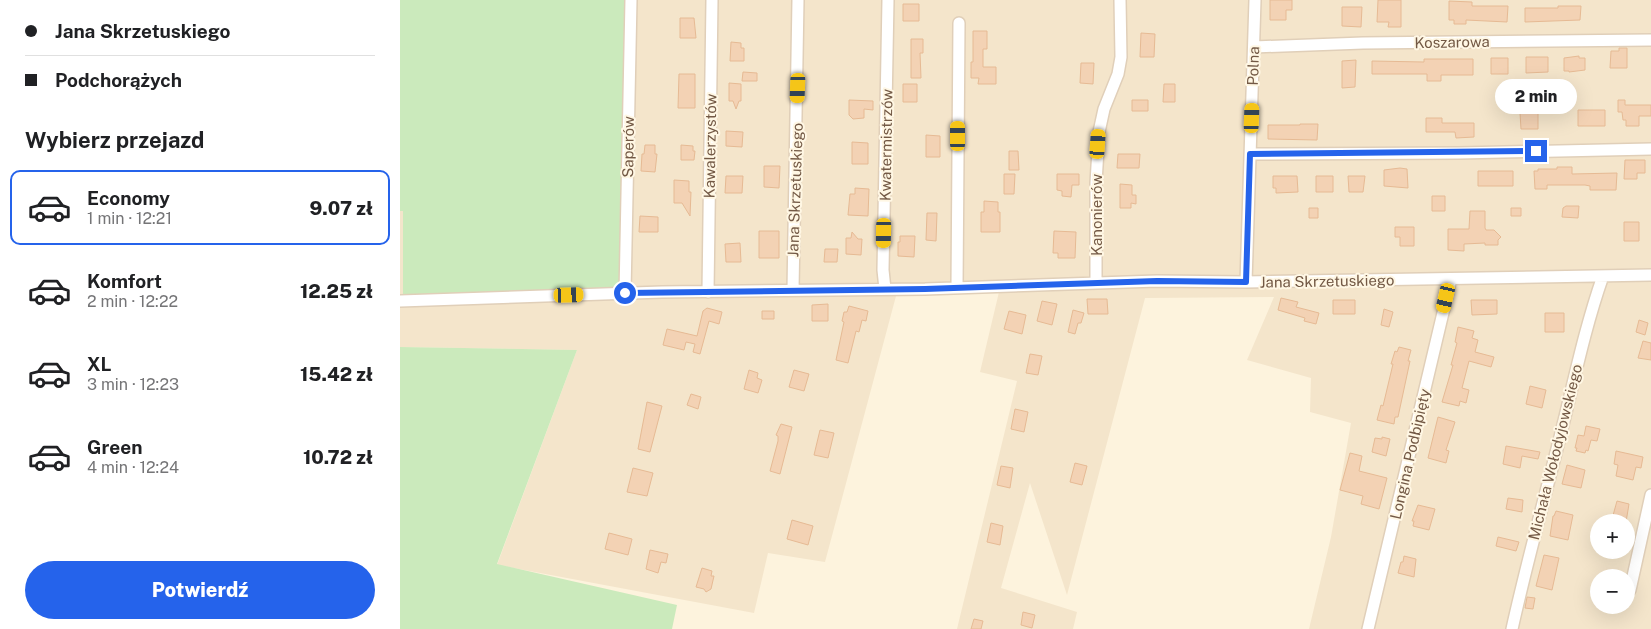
<!DOCTYPE html>
<html lang="pl">
<meta charset="utf-8">
<style>
body{margin:0;font-family:"Public Sans",sans-serif;background:#f6f6f6;color:#202124;height:100vh;display:flex;flex-direction:column;font-size:19px;white-space:nowrap}
*{box-sizing:border-box;margin:0}
p{font-size:16px;color:#757577}
.icon{flex:none;width:28px;height:28px;fill:none;stroke:currentColor;stroke-width:2;stroke-linecap:round;stroke-linejoin:round}
.map{position:relative;flex:1;overflow:hidden}
.side{display:flex;flex-direction:column;background:#fff;width:400px}
.side>*{flex:none}
.hud{display:grid;align-content:center;height:110px;padding:0 25px;background:#fff}
.fabs{position:absolute;left:1190px;top:514px;display:grid;gap:10px}
.fabs a{display:grid;place-items:center;width:45px;height:45px;border-radius:50%;background:#fff;box-shadow:0 5px 20px #0002;font-size:25px}
.end{position:absolute;width:22px;height:22px;margin:-11px;border:6px solid #2563eb;background:#fff;box-shadow:0 0 0 2px #fff}
.from{border-radius:50%}
.bubble{position:absolute;height:35px;border-radius:18px;background:#fff;box-shadow:0 5px 20px #0002;font-size:16px;font-weight:800;line-height:35px;text-align:center}
.car{position:absolute;width:15px;height:30px;margin:-15px -8px;border-radius:6px;box-shadow:0 0 4px 1px #0007;background:linear-gradient(#f5c518 24%,#345 0 40%,#f5c518 0 76%,#345 0 86%,#f5c518 0)}
.hud b{display:flex;align-items:center;gap:18px;height:48px;font-size:19px}
.hud b+b{border-top:1px solid #e0e0e0}
.hud i{width:12px;height:12px;background:#202124}
ul{padding:0;list-style:none}
li{display:flex;align-items:center;gap:15px;height:75px;margin:0 10px 8px;padding:0 15px;border:2px solid transparent;border-radius:10px}
li div{flex:1}
li b{display:block;font-size:19px}
li em{font-style:normal;font-weight:800}
li.selected{border-color:#2563eb}
li>.icon{width:45px;height:45px;stroke-width:1.5}
h2{padding:0 25px;font-size:22px;line-height:60px}
.action{display:flex;gap:10px;margin-top:auto;padding:10px 25px}
.action a{flex:1;height:58px;border-radius:30px;background:#2563eb;color:#fff;font-size:20px;font-weight:800;line-height:58px;text-align:center}
main{display:flex;flex:1;min-height:0}
.map>svg:first-child{display:block}
.residential{fill:#f4e5cb;fill-rule:evenodd}
.green{fill:#cbeabc}
.building{fill:#f3d2b4;stroke:#e6ba94}
.lines{fill:none;stroke-linecap:round;stroke-linejoin:round}
.minor-casing{stroke:#e0cfb9;stroke-width:14}
.minor{stroke:#fff;stroke-width:11}
.route{stroke:#2563eb;stroke-width:6}
.labels{text-anchor:middle;dominant-baseline:central;stroke-width:4;stroke-linejoin:round;paint-order:stroke}
.street-label{font-size:15px;fill:#735945;stroke:#fff7e4}
</style>
<main>
<section class="side">
<div class="hud">
<b><i class="from"></i>Jana Skrzetuskiego</b>
<b><i></i>Podchorążych</b>
</div>
<h2>Wybierz przejazd</h2>
<ul>
<li class="selected"><svg class="icon" aria-label="car" viewBox="0 0 24 24"><path d="M5 17H2v-5l4-1 3-4h7l3 4 3 1v5h-3M9 17h6M6 11h13"/><circle cx="7" cy="17" r="2"/><circle cx="17" cy="17" r="2"/></svg><div><b>Economy</b><p>1 min · 12:21</p></div><em>9.07 zł</em></li>
<li><svg class="icon" aria-label="car" viewBox="0 0 24 24"><path d="M5 17H2v-5l4-1 3-4h7l3 4 3 1v5h-3M9 17h6M6 11h13"/><circle cx="7" cy="17" r="2"/><circle cx="17" cy="17" r="2"/></svg><div><b>Komfort</b><p>2 min · 12:22</p></div><em>12.25 zł</em></li>
<li><svg class="icon" aria-label="car" viewBox="0 0 24 24"><path d="M5 17H2v-5l4-1 3-4h7l3 4 3 1v5h-3M9 17h6M6 11h13"/><circle cx="7" cy="17" r="2"/><circle cx="17" cy="17" r="2"/></svg><div><b>XL</b><p>3 min · 12:23</p></div><em>15.42 zł</em></li>
<li><svg class="icon" aria-label="car" viewBox="0 0 24 24"><path d="M5 17H2v-5l4-1 3-4h7l3 4 3 1v5h-3M9 17h6M6 11h13"/><circle cx="7" cy="17" r="2"/><circle cx="17" cy="17" r="2"/></svg><div><b>Green</b><p>4 min · 12:24</p></div><em>10.72 zł</em></li>
</ul>
<div class="action"><a>Potwierdź</a></div>
</section>
<div class="map">
<svg width="1251" height="629" viewBox="0 0 1251 629">
<rect width="100%" height="100%" fill="#fdf3dd"/>
<path class="residential" d="M0,0H1251V629H909L931,537L951,423L910,412L911,378L847,360L874,297L745,298L667,595L630,483L601,588L677,612L673,629H557L617,381L580,372L599,292L496,296L425,562L368,553L354,613L97,565L177,350L0,347ZM1199,522H1226V550H1199ZM1199,578H1226V605H1199Z"/>
<path class="green" d="M0,0H231L225,293L3,301V211H0Z
M0,347L177,350L97,564L277,605L272,629H0Z"/>
<path class="building" d="M870,0H892V10H886V20H870Z
M978,0H1001V27H988L989,22H977Z
M1049,1L1072,2V6H1108L1107,22L1066,20V24H1054V20H1049Z
M503,4H519V21H503Z
M1158,6H1181L1180,20L1125,22V8H1158Z
M942,7H962L961,27L942,26Z
M280,18H294L296,38H280Z
M573,31H587V49H583V67H596V84H578L579,78H571V62H573Z
M741,33L755,34L754,57H740Z
M511,39H523V53H520L521,78H511Z
M331,42L341,43V48H344V61H330Z
M1219,48H1227V68H1210L1211,51H1219Z
M1179,56V58H1185V70L1169,72V71H1164V58Z
M1126,57H1148V72L1126,73Z
M1091,58H1108V74H1091Z
M1024,59H1073V75H1041V81H1027V74H972V61L1024,62Z
M956,60L955,87L942,88V61Z
M681,63H694L693,84L680,83Z
M343,72L357,73V81H342Z
M279,74H295V108H278Z
M329,83L341,84V101H339L336,109L333,101H329Z
M503,84H517V102H503Z
M764,84H775V102H763Z
M1110,97H1126V104L1138,105V129H1121L1120,113H1115V108H1110Z
M449,100L473,101V110L464,109V118L453,119L449,115Z
M732,100H748V111H732Z
M1218,100H1225V105H1251V116H1239V126H1226V120H1223L1222,112H1218Z
M1178,110H1205V126H1178Z
M1026,118H1042V123H1074V137L1056,138L1055,132H1026Z
M900,124H918L917,140L868,139V125H900Z
M326,131L343,132L342,147L326,146Z
M526,135L540,136V157H526Z
M452,142L468,143V164H452Z
M245,145H255V154H257L255,172L241,171L242,154H244Z
M281,145L293,146V151H295L294,160H281Z
M609,151H618L619,170H609Z
M718,154H740L739,168H717Z
M1225,160H1245V173H1237V179H1224Z
M364,166H380L379,188L364,187Z
M1157,167H1172V174L1217,173L1216,190H1190V186L1185,185H1147V189H1135L1134,171H1138V169H1157Z
M1000,168L1007,169L1008,188L984,186V170Z
M1078,171H1113V186H1078Z
M604,174H615L614,194H604Z
M657,174H679V185H672L671,197L662,196V191L657,190Z
M326,176H343L342,193H325Z
M873,176H897L898,192L876,193V188H873Z
M916,176H933V192H916Z
M948,176H965L963,192H949Z
M274,180L289,181V192H291L290,216L282,203H274Z
M720,184L732,185V195H736V204L731,203V208H720Z
M455,188L469,189L468,216L448,215L450,194H455Z
M1032,196H1045V211H1032Z
M584,201L598,202V212H600V232H581V212H584Z
M1166,206H1179L1178,218L1162,217L1163,208Z
M909,208H918V218H909Z
M1111,208H1121V216H1111Z
M1070,211H1085V228L1086,230H1094L1101,237L1098,240V245H1085V243L1064,244V251L1048,250V229H1069Z
M527,213H537L536,241L526,240Z
M240,216L258,217V232H239Z
M1224,222H1239V241H1224Z
M995,227H1014V246H1000V237H995Z
M359,231H379V258H359Z
M654,231L676,232L675,258H658V253H653Z
M452,232L458,239H462L461,255L446,254V238H451Z
M500,236H515L514,257L498,256V242H500Z
M340,243L341,262H326L325,244Z
M425,249H438L437,262H424Z
M881,298L898,302L896,307L919,313L916,324L904,321L905,318L878,310Z
M687,299H707L708,314H688Z
M933,300H955V314H933Z
M1071,300H1097V314L1072,315Z
M642,301L657,304L652,325L637,321Z
M428,304V321H412V305Z
M449,306L468,311L466,321L462,320L459,332L456,331L448,363L436,360L444,322L442,321L444,312H447Z
M307,308L322,312L319,324L309,321L300,354L293,352L295,344L286,342L284,350L263,345L267,329L297,336L303,311Z
M984,309L993,312L989,327L981,325Z
M673,310L684,313L681,323H678L675,334L668,332Z
M362,311H374V319H362Z
M609,311L626,315L622,334L604,329Z
M1145,313H1164V332H1145Z
M1239,320L1248,323L1245,335L1236,332Z
M1058,327L1074,331L1072,338L1078,340L1075,352L1094,357L1091,367L1069,361L1062,388L1069,390L1066,403L1060,401L1059,406L1042,402L1053,365H1051L1057,343L1055,342Z
M1243,341L1251,343V360L1238,358Z
M999,347L1011,350L1008,361H1010L998,417H995L994,424L977,420L981,405L983,406L993,364H991L995,351L997,352Z
M630,354L642,356L638,375L626,373Z
M349,370L358,373L357,378L362,380L358,393L344,389Z
M394,370L409,374L404,391L389,387Z
M1130,386L1146,390L1142,408L1126,404Z
M291,394L301,397L298,409L287,405Z
M247,402L262,406L250,452L238,449Z
M615,409L628,412L624,432L611,429Z
M1038,417L1055,422L1046,450L1049,451L1046,463L1028,458Z
M381,424L392,427L380,474L370,471L378,441V436L376,435Z
M1186,426L1200,429L1197,441L1191,440L1188,451L1186,450L1185,453L1176,451L1177,448H1175L1178,435L1184,436Z
M420,430L434,433L428,458L414,455Z
M982,437L990,439L986,456L972,452L975,438L982,439Z
M1106,446L1140,452L1138,459L1122,456L1120,468L1103,464Z
M1216,451L1243,457L1241,468L1236,467L1233,480L1216,476L1218,465L1214,464Z
M950,453L962,456L959,471L987,478L979,509L961,504L963,496L940,490Z
M675,463L687,466L682,485L670,482Z
M1167,465L1185,470L1181,488L1162,484Z
M601,466L613,468L610,488L597,485Z
M233,468L253,473L247,496L227,492Z
M1108,498L1123,500L1122,512L1106,509Z
M1217,501L1229,504L1226,522L1212,519Z
M1018,505L1035,509L1029,530L1013,526L1014,521H1012Z
M1156,511L1173,515L1168,540L1150,536L1153,516H1154Z
M392,520L413,526L408,545L387,539Z
M591,523L603,526L600,545L587,542Z
M209,533L232,539L228,555L205,549Z
M1098,537L1119,542L1116,551L1096,546Z
M250,550L268,554L266,563L261,562L258,573L246,569Z
M1144,555L1159,558L1152,590L1136,586Z
M1004,556L1016,559L1014,577L998,573L1001,562H1003Z
M302,568L312,571L311,576H314L311,589L306,592L304,589L296,587Z
M1127,597L1135,598L1133,609L1125,608Z
M623,612L635,615L632,628L621,625Z
M574,619L583,621L581,629H571Z"/>
<g class="lines">
<defs>
<path id="minor" d="M854,47L963,43L1251,40
M850,154L1059,153L1251,149
M846,282L855,0
M696,283V183L699,132L704,109L718,74L721,57L720,0
M557,287L559,23
M485,289L483,270L488,0
M393,290L398,0
M308,292L312,0
M225,293L231,0
M0,301L262,292L525,289L757,281L846,282L1251,275
M1230,590L1251,495
M968,629L1051,279
M1112,629C1126,566 1143,504 1159,441C1173,386 1184,330 1203,276"/>
</defs>
<use href="#minor" class="minor-casing"/>
<use href="#minor" class="minor"/>
</g>
<g class="lines">
<path class="route" d="M225,293L525,289L757,281L846,282L850,154L1136,151"/>
</g>
<g class="labels">
<g class="street-label">
<text transform="translate(1052 42) rotate(-1)">Koszarowa</text>
<text transform="translate(853 66) rotate(-88)">Polna</text>
<text transform="translate(486 145) rotate(-89)">Kwatermistrzów</text>
<text transform="translate(310 146) rotate(-89)">Kawalerzystów</text>
<text transform="translate(228 147) rotate(-89)">Saperów</text>
<text transform="translate(395 190) rotate(-88)">Jana Skrzetuskiego</text>
<text transform="translate(696 215) rotate(-90)">Kanonierów</text>
<text transform="translate(927 281) rotate(-1)">Jana Skrzetuskiego</text>
<text transform="translate(1155 452) rotate(-76)">Michała Wołodyjowskiego</text>
<text transform="translate(1010 454) rotate(-77)">Longina Podbipięty</text>
</g>
</g>
</svg>
<div class="fabs">
<a>+</a>
<a>−</a>
</div>
<i class="end from" style="left:225px;top:293px"></i>
<i class="end" style="left:1136px;top:151px"></i>
<div class="bubble" style="left:1095px;top:79px;width:82px">2 min</div>
<i class="car" style="left:398px;top:88px;rotate:182deg"></i>
<i class="car" style="left:852px;top:118px;rotate:2deg"></i>
<i class="car" style="left:558px;top:136px;rotate:0deg"></i>
<i class="car" style="left:698px;top:144px;rotate:4deg"></i>
<i class="car" style="left:484px;top:233px;rotate:181deg"></i>
<i class="car" style="left:169px;top:295px;rotate:88deg"></i>
<i class="car" style="left:1046px;top:298px;rotate:193deg"></i>
</div>
</main>
